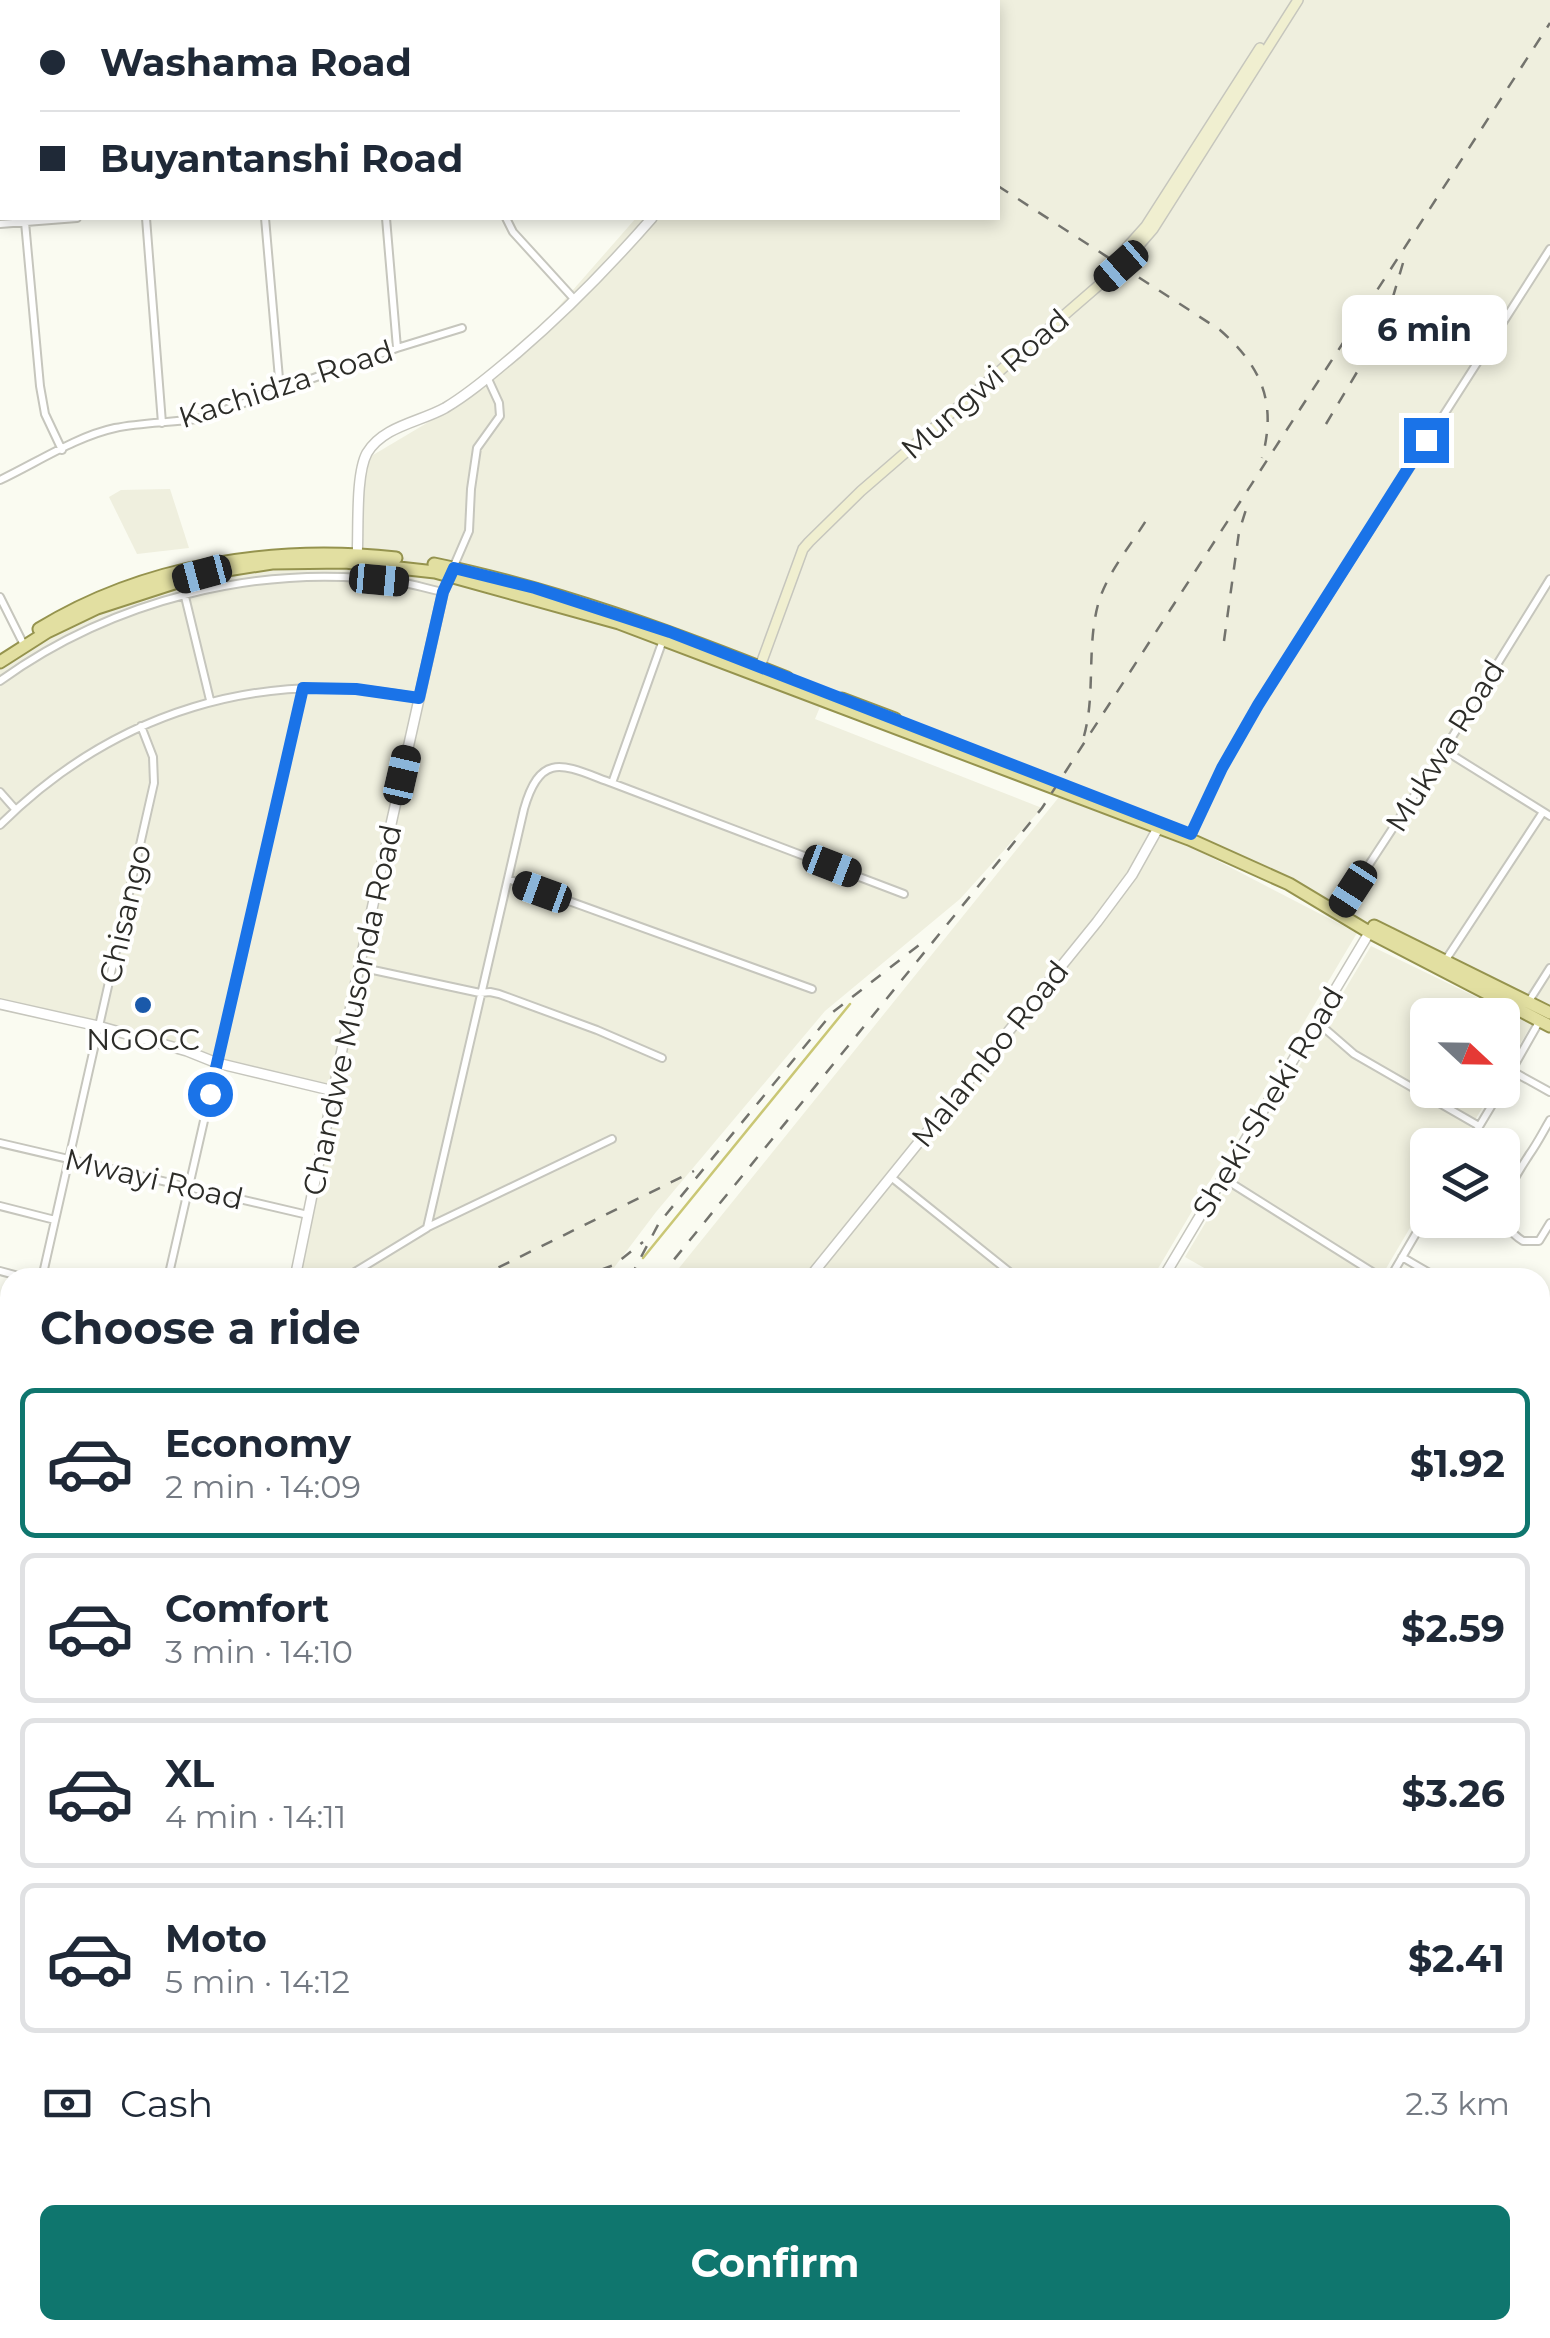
<!DOCTYPE html>
<meta charset="utf-8">
<style>
body{margin:0;font-family:Montserrat,sans-serif;background:#f6f6f7;color:#1f2937;height:100vh;display:flex;flex-direction:column;font-size:38px;white-space:nowrap}
*{box-sizing:border-box;margin:0}
p{font-size:32px;color:#747a83}
.icon{flex:none;width:55px;height:55px;fill:none;stroke:currentColor;stroke-width:2;stroke-linecap:round;stroke-linejoin:round}
.map{position:relative;flex:1;overflow:hidden}
.sheet{position:absolute;left:0px;top:1268px;width:1550px;height:1072px;display:flex;flex-direction:column;background:#fff;border-radius:30px 30px 0 0;box-shadow:0 5px 15px #0003}
.sheet>*{flex:none}
.guide{position:absolute;left:0px;top:0px;width:1000px;height:220px;box-shadow:0 5px 15px #0003;display:grid;align-content:center;height:220px;padding:0 40px;background:#fff}
.needle{width:65px;rotate:112deg}
.fabs{position:absolute;left:1410px;top:998px;display:grid;gap:20px}
.fabs a{display:grid;place-items:center;width:110px;height:110px;border-radius:15px;background:#fff;box-shadow:0 5px 15px #0003;font-size:50px}
.end{position:absolute;width:45px;height:45px;margin:-22px;border:12px solid #1a73e8;background:#fff;box-shadow:0 0 0 5px #fff}
.from{border-radius:50%}
.bubble{position:absolute;height:70px;border-radius:15px;background:#fff;box-shadow:0 5px 15px #0003;font-size:32px;font-weight:700;line-height:70px;text-align:center}
.car{position:absolute;width:30px;height:60px;margin:-30px -15px;border-radius:12px;box-shadow:0 0 8px 2px #0007;background:linear-gradient(#222 24%,#8ab4d8 0 40%,#222 0 76%,#8ab4d8 0 86%,#222 0)}
.guide b{display:flex;align-items:center;gap:35px;height:95px;font-size:38px}
.guide b+b{border-top:2px solid #e0e1e3}
.guide i{width:25px;height:25px;background:#1f2937}
ul{padding:0;list-style:none}
li{display:flex;align-items:center;gap:30px;height:150px;margin:0 20px 15px;padding:0 20px;border:5px solid #e0e1e3;border-radius:15px}
li div{flex:1}
li b{display:block;font-size:38px}
li em{font-style:normal;font-weight:700}
li.active{border-color:#0f766e}
li>.icon{width:90px;height:90px;stroke-width:1.5}
h2{padding:0 40px;font-size:45px;line-height:120px}
.pay{display:flex;align-items:center;gap:25px;height:110px;padding:0 40px;font-size:38px}
.pay p{margin-inline-start:auto}
.primary-button{display:flex;gap:20px;margin-top:auto;padding:20px 40px}
.primary-button a{flex:1;height:115px;border-radius:15px;background:#0f766e;color:#fff;font-size:40px;font-weight:700;line-height:115px;text-align:center}
.map>svg:first-child{display:block}
.built{fill:#efefde}
.lines{fill:none;stroke-linecap:round;stroke-linejoin:round}
.stream{stroke:#cac775;stroke-width:2.5}
.minor-casing{stroke:#c6c6bd;stroke-width:10}
.tertiary-casing{stroke:#c6c6bd;stroke-width:12}
.secondary-casing{stroke:#c6c6bd;stroke-width:12}
.primary-casing{stroke:#95934e;stroke-width:15}
.minor{stroke:#fff;stroke-width:6}
.tertiary{stroke:#fff;stroke-width:9}
.secondary{stroke:#f0efd0;stroke-width:9}
.primary{stroke:#e2dfa1;stroke-width:11}
.rail{stroke:#73736d;stroke-width:2.5;stroke-dasharray:12 12;stroke-linecap:butt}
.route{stroke:#1a73e8;stroke-width:12}
.poi-dot{fill:#1a59aa;stroke:#fffffe;stroke-width:4}
.labels{text-anchor:middle;dominant-baseline:central;stroke-width:8;stroke-linejoin:round;paint-order:stroke}
.street-label{font-size:30px;fill:#2c2c28;stroke:#fffffe}
.poi-label{font-size:30px;fill:#2c2c28;stroke:#fffffe}
</style>
<div class="map">
<svg width="1550" height="2338" viewBox="0 0 1550 2338">
<rect width="100%" height="100%" fill="#fafbf1"/>
<path class="built" d="M0,0H1550V1021L1281,881L1151,827L981,767L820,707L815,719L1042,808L960,899L825,1011L656,1212L607,1277H293L331,1091L0,1004V665L100,607L208,572L353,559L357,484L368,458L437,417L516,355L636,218H998V2H2V130H0Z
M170,489L189,548L137,554L109,497L121,490Z
M1059,797L1195,849L1357,933L1153,1277L671,1278Z
M1371,946L1532,1024L1503,1073L1502,1015H1428V1090H1493L1460,1145H1428L1427,1199L1381,1277H1220L1185,1257Z
M0,1542L10,1544V1684L0,1681Z"/>
<g class="lines">
<path class="stream" d="M643,1258L850,1004
M0,1726L10,1728
M0,2094L10,2097
M345,2330L358,2338
M1186,2330L1188,2338
M235,2338L244,2330"/>
<defs>
<path id="minor" d="M442,0V2
M49,2V0
M146,218L162,423
M265,218L280,390
M386,218L397,348
M506,218L513,232L575,300
M25,222L40,386L45,414L62,450
M0,224L77,218
M0,480C36,463 77,436 115,428C144,422 173,423 202,418L397,348L462,328
M453,568L469,531L471,489L477,448L500,416L499,403L488,379
M181,580L210,700
M0,597L24,645
M663,640L612,783L904,894
M0,681C112,600 261,562 399,582C413,584 428,589 443,592
M1444,750L1550,816
M0,792L15,809
M0,825C114,712 262,666 419,698
M1190,838L1222,767L1258,705L1550,249
M508,879L812,989
M1338,912L1444,750L1550,579
M1445,961L1543,812
M359,967L480,993L490,992L499,994L597,1030L662,1058
M1529,1001L1550,968
M1316,1021L1354,1054L1479,1126
M1512,1071L1550,1092
M1502,1087L1539,1022
M1550,1120C1543,1132 1537,1144 1529,1155C1512,1182 1486,1218 1523,1241H1539L1550,1223
M0,1143L308,1215
M1468,1145L1501,1090
M891,1177L1017,1278
M1223,1178L1382,1278
M0,1206L55,1220
M428,1227L612,1139
M1402,1257L1438,1278
M0,1271L26,1278
M42,1278L154,783L153,757L141,726
M168,1278L303,688
M345,1278L427,1228L524,809C541,749 565,766 612,783
M1390,1278L1428,1213
M1540,1294L1550,1323
M0,1402L10,1404
M1540,1414L1550,1424
M1540,1438L1548,1440L1550,1437
M0,1453L10,1409
M1540,1497L1550,1502
M1540,1613L1550,1618
M0,1735L10,1737
M1540,1762L1550,1767
M0,1767L10,1769
M0,1846L10,1802
M0,1900L10,1903
M1540,1906L1550,1873
M1540,1929L1550,1932
M0,1956L10,1958
M1540,2070L1550,2073
M0,2114L10,2115
M1540,2145L1550,2148
M1540,2309L1550,2312
M1168,2330L1173,2338
M1197,2330L1199,2338
M341,2338L343,2336
M544,2338L546,2330
M798,2338L803,2330
M1041,2338L1044,2330
M1088,2338L1091,2330
M1134,2338L1142,2330
M1306,2338L1312,2330
M1512,2338V2330"/>
<path id="tertiary" d="M742,2L743,0
M357,559C359,533 355,475 367,453C383,426 420,422 445,408C472,392 494,372 517,353C566,311 610,266 652,218
M0,1004L98,1026L187,1051L217,1063L334,1091
M295,1278L359,967L443,592L452,573
M809,1278L1097,922L1132,875L1161,823
M1163,1278L1372,928"/>
<path id="secondary" d="M1104,273L1146,226L1260,48
M758,672L803,549L809,542L861,491L1121,266L1153,229L1298,0
M0,2222L10,2221
M36,2330L37,2338
M955,2338L961,2330"/>
<path id="primary" d="M434,564C556,589 672,632 787,678
M39,629C145,564 274,545 396,558
M0,662L47,632L97,608L202,574L272,563L345,562L435,572L619,623L1189,839L1289,884L1369,932L1550,1026
M842,699L895,719
M1374,926L1550,1013
M0,1528L10,1530
M0,1536L10,1538
M1540,2228L1550,2231
M1540,2237L1550,2240"/>
</defs>
<use href="#minor" class="minor-casing"/>
<use href="#tertiary" class="tertiary-casing"/>
<use href="#secondary" class="secondary-casing"/>
<use href="#primary" class="primary-casing"/>
<use href="#minor" class="minor"/>
<use href="#tertiary" class="tertiary"/>
<use href="#secondary" class="secondary"/>
<use href="#primary" class="primary"/>
<path class="rail" d="M577,0V2
M0,131H2
M998,186L1220,330C1262,367 1277,403 1262,458
M1326,424L1384,327L1403,263
M1224,641L1239,532L1248,503
M1084,736C1096,693 1086,645 1099,601C1108,572 1131,545 1147,519
M477,1278L694,1171
M578,1278L614,1265L643,1242
M630,1278L659,1223L833,1012L923,942
M659,1278L1042,808L1550,23
M0,1739L10,1742
M1180,2330L1182,2338"/>
</g>
<g class="lines">
<path class="route" d="M210,1094L303,688L356,689L419,698L443,592L454,568L535,588L670,632L1191,834L1222,768L1258,705L1426,440"/>
</g>
<circle class="poi-dot" cx="143" cy="1005" r="10"/>
<g class="labels">
<g class="street-label">
<text transform="translate(286 384) rotate(-18)">Kachidza Road</text>
<text transform="translate(985 384) rotate(-41)">Mungwi Road</text>
<text transform="translate(1445 746) rotate(-58)">Mukwa Road</text>
<text transform="translate(125 914) rotate(-77)">Chisango</text>
<text transform="translate(352 1010) rotate(-78)">Chandwe Musonda Road</text>
<text transform="translate(990 1054) rotate(-51)">Malambo Road</text>
<text transform="translate(1268 1102) rotate(-59)">Sheki-Sheki Road</text>
<text transform="translate(154 1179) rotate(13)">Mwayi Road</text>
</g>
<g class="poi-label">
<text x="143" y="1039">NGOCC</text>
</g>
</g>
</svg>
<div class="fabs">
<a><svg class="needle" viewBox="-14 -14 28 28"><path d="M0-13l5 13h-10z" fill="#e53935"/><path d="M0 13l5-13h-10z" fill="#747a83"/></svg></a>
<a><svg class="icon" aria-label="layers" viewBox="0 0 24 24"><path d="M12 4l9 5-9 5-9-5zM3 14l9 5 9-5"/></svg></a>
</div>
<i class="end from" style="left:210px;top:1094px"></i>
<i class="end" style="left:1426px;top:440px"></i>
<div class="bubble" style="left:1342px;top:295px;width:165px">6 min</div>
<i class="car" style="left:1121px;top:266px;rotate:229deg"></i>
<i class="car" style="left:202px;top:574px;rotate:255deg"></i>
<i class="car" style="left:379px;top:580px;rotate:95deg"></i>
<i class="car" style="left:402px;top:775px;rotate:13deg"></i>
<i class="car" style="left:832px;top:866px;rotate:111deg"></i>
<i class="car" style="left:1353px;top:889px;rotate:213deg"></i>
<i class="car" style="left:542px;top:892px;rotate:290deg"></i>
<div class="guide">
<b><i class="from"></i>Washama Road</b>
<b><i></i>Buyantanshi Road</b>
</div>
<section class="sheet">
<h2>Choose a ride</h2>
<ul>
<li class="active"><svg class="icon" aria-label="car" viewBox="0 0 24 24"><path d="M5 17H2v-5l4-1 3-4h7l3 4 3 1v5h-3M9 17h6M6 11h13"/><circle cx="7" cy="17" r="2"/><circle cx="17" cy="17" r="2"/></svg><div><b>Economy</b><p>2 min · 14:09</p></div><em>$1.92</em></li>
<li><svg class="icon" aria-label="car" viewBox="0 0 24 24"><path d="M5 17H2v-5l4-1 3-4h7l3 4 3 1v5h-3M9 17h6M6 11h13"/><circle cx="7" cy="17" r="2"/><circle cx="17" cy="17" r="2"/></svg><div><b>Comfort</b><p>3 min · 14:10</p></div><em>$2.59</em></li>
<li><svg class="icon" aria-label="car" viewBox="0 0 24 24"><path d="M5 17H2v-5l4-1 3-4h7l3 4 3 1v5h-3M9 17h6M6 11h13"/><circle cx="7" cy="17" r="2"/><circle cx="17" cy="17" r="2"/></svg><div><b>XL</b><p>4 min · 14:11</p></div><em>$3.26</em></li>
<li><svg class="icon" aria-label="car" viewBox="0 0 24 24"><path d="M5 17H2v-5l4-1 3-4h7l3 4 3 1v5h-3M9 17h6M6 11h13"/><circle cx="7" cy="17" r="2"/><circle cx="17" cy="17" r="2"/></svg><div><b>Moto</b><p>5 min · 14:12</p></div><em>$2.41</em></li>
</ul>
<div class="pay"><svg class="icon" aria-label="cash" viewBox="0 0 24 24"><path d="M3 7h18v10H3z"/><circle cx="12" cy="12" r="2"/></svg>Cash<p>2.3 km</p></div>
<div class="primary-button"><a>Confirm</a></div>
</section>
</div>
